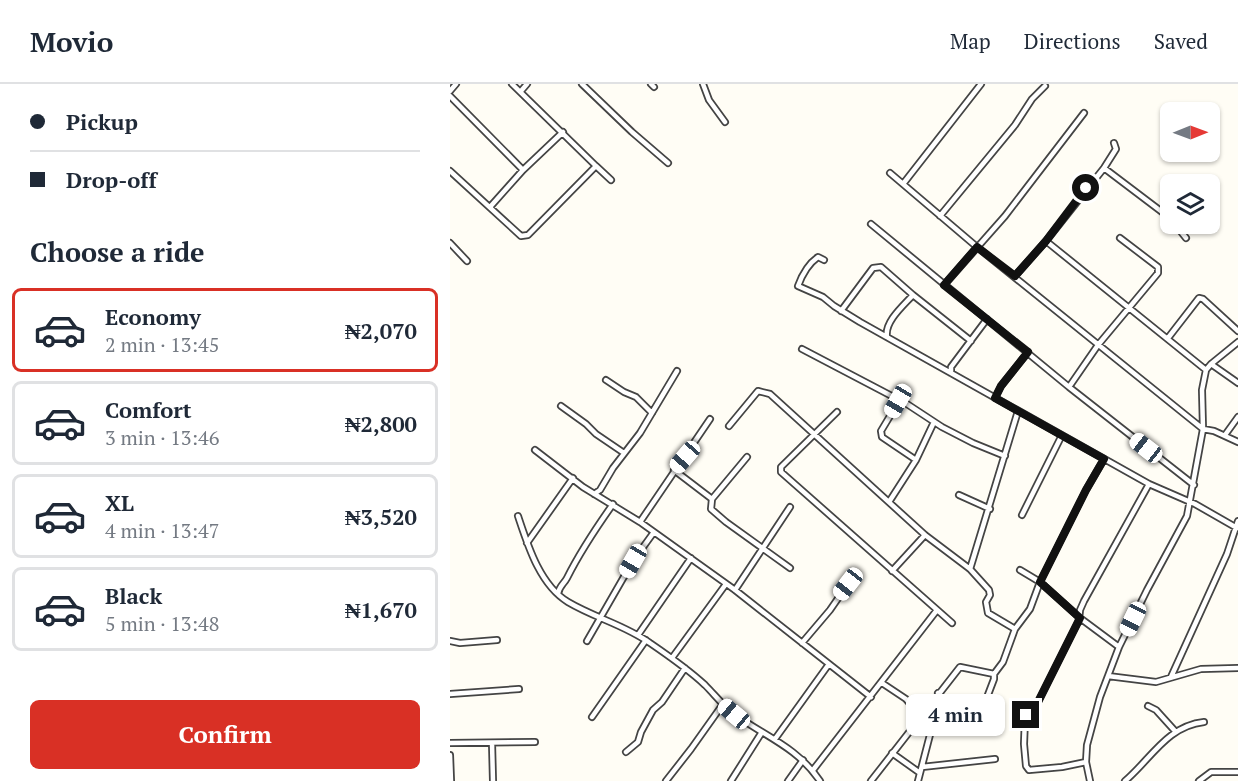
<!DOCTYPE html>
<meta charset="utf-8">
<style>
body{margin:0;font-family:"PT Serif",serif;background:#f2f2f3;color:#1f2937;height:100vh;display:flex;flex-direction:column;font-size:22px;white-space:nowrap}
*{box-sizing:border-box;margin:0}
p{font-size:20px;color:#747a83}
.icon{flex:none;width:33px;height:33px;fill:none;stroke:currentColor;stroke-width:2;stroke-linecap:round;stroke-linejoin:round}
.map{position:relative;flex:1;overflow:hidden}
.sheet{display:flex;flex-direction:column;background:#fff;width:450px}
.sheet>*{flex:none}
.banner{display:grid;align-content:center;height:132px;padding:0 30px;background:#fff}
.needle{width:39px;rotate:89deg}
.buttons{position:absolute;left:710px;top:18px;display:grid;gap:12px}
.buttons a{display:grid;place-items:center;width:60px;height:60px;border-radius:9px;background:#fff;box-shadow:0 2px 4px #0004;font-size:30px}
.end{position:absolute;width:27px;height:27px;margin:-14px;border:8px solid #111;background:#fff;box-shadow:0 0 0 3px #fff}
.from{border-radius:50%}
.bubble{position:absolute;height:42px;border-radius:9px;background:#fff;box-shadow:0 2px 4px #0004;font-size:20px;font-weight:700;line-height:42px;text-align:center}
.car{position:absolute;width:18px;height:36px;margin:-18px -9px;border-radius:8px;box-shadow:0 0 4px 2px #0007;background:linear-gradient(#fff 24%,#345 0 40%,#fff 0 76%,#345 0 86%,#fff 0)}
.banner b{display:flex;align-items:center;gap:21px;height:57px;font-size:22px}
.banner b+b{border-top:2px solid #e0e1e3}
.banner i{width:15px;height:15px;background:#1f2937}
ul{padding:0;list-style:none}
li{display:flex;align-items:center;gap:18px;height:84px;margin:0 12px 9px;padding:0 18px;border:3px solid #e0e1e3;border-radius:9px}
li div{flex:1}
li b{display:block;font-size:22px}
li em{font-style:normal;font-weight:700}
li.on{border-color:#d93025}
li>.icon{width:54px;height:54px;stroke-width:1.5}
h2{padding:0 30px;font-size:27px;line-height:72px}
.cta{display:flex;gap:12px;margin-top:auto;padding:12px 30px}
.cta a{flex:1;height:69px;border-radius:9px;background:#d93025;color:#fff;font-size:24px;font-weight:700;line-height:69px;text-align:center}
header{display:flex;align-items:center;gap:36px;box-sizing:border-box;height:84px;padding:0 30px;background:#fff;border-bottom:2px solid #e0e1e3}
header strong{font-size:28px}
nav{display:flex;gap:33px;margin-inline-start:auto;font-size:21px}
main{display:flex;flex:1;min-height:0}
.map>svg:first-child{display:block}
.lines{fill:none;stroke-linecap:round;stroke-linejoin:round}
.minor-casing{stroke:#444;stroke-width:8}
.minor{stroke:#fff;stroke-width:4.5}
.route{stroke:#111;stroke-width:8}
</style>
<header>
<strong>Movio</strong>
<nav><a>Map</a><a>Directions</a><a>Saved</a></nav>
</header>
<main>
<section class="sheet">
<div class="banner">
<b><i class="from"></i>Pickup</b>
<b><i></i>Drop-off</b>
</div>
<h2>Choose a ride</h2>
<ul>
<li class="on"><svg class="icon" aria-label="car" viewBox="0 0 24 24"><path d="M5 17H2v-5l4-1 3-4h7l3 4 3 1v5h-3M9 17h6M6 11h13"/><circle cx="7" cy="17" r="2"/><circle cx="17" cy="17" r="2"/></svg><div><b>Economy</b><p>2 min · 13:45</p></div><em>₦2,070</em></li>
<li><svg class="icon" aria-label="car" viewBox="0 0 24 24"><path d="M5 17H2v-5l4-1 3-4h7l3 4 3 1v5h-3M9 17h6M6 11h13"/><circle cx="7" cy="17" r="2"/><circle cx="17" cy="17" r="2"/></svg><div><b>Comfort</b><p>3 min · 13:46</p></div><em>₦2,800</em></li>
<li><svg class="icon" aria-label="car" viewBox="0 0 24 24"><path d="M5 17H2v-5l4-1 3-4h7l3 4 3 1v5h-3M9 17h6M6 11h13"/><circle cx="7" cy="17" r="2"/><circle cx="17" cy="17" r="2"/></svg><div><b>XL</b><p>4 min · 13:47</p></div><em>₦3,520</em></li>
<li><svg class="icon" aria-label="car" viewBox="0 0 24 24"><path d="M5 17H2v-5l4-1 3-4h7l3 4 3 1v5h-3M9 17h6M6 11h13"/><circle cx="7" cy="17" r="2"/><circle cx="17" cy="17" r="2"/></svg><div><b>Black</b><p>5 min · 13:48</p></div><em>₦1,670</em></li>
</ul>
<div class="cta"><a>Confirm</a></div>
</section>
<div class="map">
<svg width="788" height="697" viewBox="0 0 788 697">
<rect width="100%" height="100%" fill="#fffdf5"/>
<g class="lines">
<defs>
<path id="minor" d="M132,0L182,48L218,79
M201,0L204,3
M253,0L259,16L275,38
M0,7L6,0
M71,7L77,0
M0,12L73,86
M146,82L161,96
M654,84L720,134
M0,87L71,152L78,151L146,82L62,0
M440,89L527,163L753,345L764,347L788,358
M453,100L531,0
M40,123L73,86L113,48
M490,132L565,41L582,15L595,2
M421,140L619,303L744,401
M725,140L736,154
M596,157L756,286
M0,159L17,177
M374,176L368,173C358,180 352,191 348,202L373,213L384,222L410,238L699,400L745,420L787,444
M565,192L596,157L654,84L666,65L664,59
M494,201L555,132L634,29
M391,227L423,184L431,183L463,211L521,257
M437,253C434,238 454,221 463,211
M718,254L749,214L753,215L788,247
M352,265L457,320L492,343L523,359L555,372
M761,280L788,299
M501,289V283L537,235
M156,296L174,308L186,313L202,329
M619,303L648,261L708,189V183L670,154
M545,314L551,302L578,268
M449,317L431,347L432,353L466,376
M111,322L136,340L146,350L174,369
M387,328L331,383V388L502,539
M279,342L308,307L320,310L475,451L520,485L539,506L540,511L536,518L538,529L565,545
M775,351L788,333
M85,366L133,403L190,438L285,506L421,613
M224,386L262,415L261,425L276,438L340,484
M144,410L150,406L163,384L190,349L227,287
M509,411L540,425
M262,415L297,373
M439,418L466,376L484,338
M572,431L612,351
M68,432C78,462 90,501 118,518C145,534 175,541 200,559C219,572 238,585 255,601C265,611 273,622 284,630C316,653 347,663 370,697
M190,438L260,335
M77,459L123,394
M520,485L568,327
M570,486L590,498L630,534L669,563
M442,487L475,451
M285,506L340,423
M108,510C109,502 114,500 117,494C130,468 146,444 163,420
M188,551L241,474
M0,557L10,559L47,556
M137,557L183,477L204,448
M352,559L380,526L398,500
M222,574L276,500
M658,592L706,598L751,585L788,584
M721,593L777,470L788,437
M432,599L456,615L471,632
M0,610L69,605
M698,622L706,626L725,647
M528,626L536,616L544,595V590L553,578L565,545L580,525L590,498L636,406L654,375
M142,633L196,556
M325,655L379,580
M0,659L85,658
M42,659L43,697
M176,668L188,658L191,648L203,626L212,618L235,584
M442,669L470,689
M0,671L1,697
M636,678L612,683L579,686L576,682L574,660L575,634L587,620L629,536L630,526L634,517L699,400
M472,683L545,675
M363,686L487,526
M216,697L241,665L273,620
M281,697L312,648
M338,697L353,676
M421,697L510,583L544,590
M468,697L482,643L494,616L488,609
M640,697L636,678L637,661L650,613L669,563L697,506L737,432L753,345L752,306L756,286L761,280L788,258
M675,697C701,675 717,642 754,638
M749,697L761,688H788"/>
</defs>
<use href="#minor" class="minor-casing"/>
<use href="#minor" class="minor"/>
</g>
<g class="lines">
<path class="route" d="M576,631L587,620L630,534L590,498L636,406L654,375L545,314L551,302L578,268L494,201L527,163L565,192L596,157L636,104"/>
</g>
</svg>
<div class="buttons">
<a><svg class="needle" viewBox="-14 -14 28 28"><path d="M0-13l5 13h-10z" fill="#e53935"/><path d="M0 13l5-13h-10z" fill="#747a83"/></svg></a>
<a><svg class="icon" aria-label="layers" viewBox="0 0 24 24"><path d="M12 4l9 5-9 5-9-5zM3 14l9 5 9-5"/></svg></a>
</div>
<i class="end from" style="left:636px;top:104px"></i>
<i class="end" style="left:576px;top:631px"></i>
<div class="bubble" style="left:456px;top:610px;width:99px">4 min</div>
<i class="car" style="left:448px;top:317px;rotate:210deg"></i>
<i class="car" style="left:696px;top:364px;rotate:308deg"></i>
<i class="car" style="left:235px;top:373px;rotate:221deg"></i>
<i class="car" style="left:183px;top:477px;rotate:210deg"></i>
<i class="car" style="left:398px;top:500px;rotate:218deg"></i>
<i class="car" style="left:683px;top:535px;rotate:206deg"></i>
<i class="car" style="left:284px;top:630px;rotate:310deg"></i>
</div>
</main>
